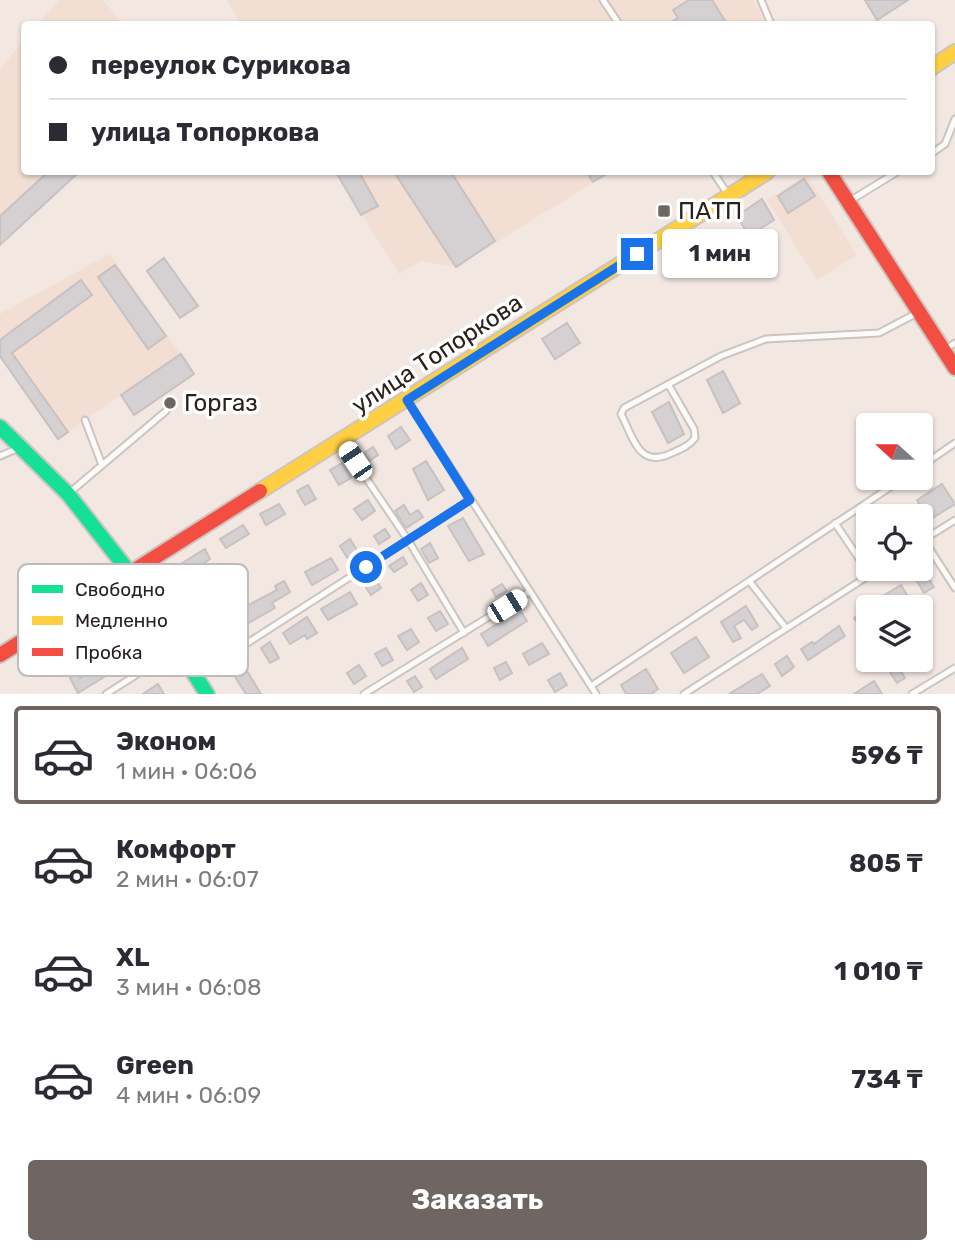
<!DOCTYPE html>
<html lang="ru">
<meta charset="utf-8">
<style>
body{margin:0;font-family:Rubik,sans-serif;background:#f2f2f3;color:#2b2b33;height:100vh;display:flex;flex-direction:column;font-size:26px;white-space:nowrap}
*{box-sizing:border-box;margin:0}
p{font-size:23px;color:#7c7c81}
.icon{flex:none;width:38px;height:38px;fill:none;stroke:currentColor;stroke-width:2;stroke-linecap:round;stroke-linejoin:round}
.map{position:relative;height:694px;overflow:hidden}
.drawer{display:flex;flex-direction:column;background:#fff;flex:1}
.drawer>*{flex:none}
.guide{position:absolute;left:21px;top:21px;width:914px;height:154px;border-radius:7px;box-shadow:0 2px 5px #0004;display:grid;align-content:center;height:154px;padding:0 28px;background:#fff}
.needle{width:46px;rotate:291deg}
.buttons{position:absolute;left:856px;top:413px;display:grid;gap:14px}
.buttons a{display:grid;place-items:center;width:77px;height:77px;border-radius:7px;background:#fff;box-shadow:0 2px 5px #0004;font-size:35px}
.end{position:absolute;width:32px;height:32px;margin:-16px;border:9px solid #1a73e8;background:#fff;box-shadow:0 0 0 4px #fff}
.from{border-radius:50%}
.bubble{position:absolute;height:49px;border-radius:7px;background:#fff;box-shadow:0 2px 5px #0004;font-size:23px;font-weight:700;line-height:49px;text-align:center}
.car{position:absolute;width:21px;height:42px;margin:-21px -10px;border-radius:9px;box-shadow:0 0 5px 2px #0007;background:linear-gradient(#fff 24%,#345 0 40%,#fff 0 76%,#345 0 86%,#fff 0)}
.guide b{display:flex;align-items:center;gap:24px;height:66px;font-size:26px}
.guide b+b{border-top:2px solid #e1e1e2}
.guide i{width:18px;height:18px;background:#2b2b33}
ul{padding:12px 0 0;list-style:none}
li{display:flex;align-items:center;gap:21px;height:98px;margin:0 14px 10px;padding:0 14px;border:4px solid transparent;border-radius:7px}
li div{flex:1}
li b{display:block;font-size:26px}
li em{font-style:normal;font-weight:700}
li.active{border-color:#6f6662}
li>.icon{width:63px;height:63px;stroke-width:1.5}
.cta{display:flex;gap:14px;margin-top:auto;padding:14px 28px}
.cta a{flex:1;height:80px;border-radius:7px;background:#6f6662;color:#fff;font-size:28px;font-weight:700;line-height:80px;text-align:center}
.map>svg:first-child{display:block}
.built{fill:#f2ded2}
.building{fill:#d5d0d1;stroke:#c7c1c2;stroke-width:2}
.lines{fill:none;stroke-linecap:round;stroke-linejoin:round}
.lane-casing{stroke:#ccc4bf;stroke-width:9}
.fast-casing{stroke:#ccc4bf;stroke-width:18}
.slow-casing{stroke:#ccc4bf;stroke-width:18}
.jam-casing{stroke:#ccc4bf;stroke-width:18}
.lane{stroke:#fdfbfa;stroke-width:5}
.fast{stroke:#16e098;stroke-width:14}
.slow{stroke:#ffcf43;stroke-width:14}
.jam{stroke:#f24e42;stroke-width:14}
.route{stroke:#1a73e8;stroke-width:9}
.poi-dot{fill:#6f6662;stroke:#fff;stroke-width:2.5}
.labels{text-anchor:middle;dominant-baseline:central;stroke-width:7;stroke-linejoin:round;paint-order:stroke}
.poi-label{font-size:24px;fill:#29211d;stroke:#fff;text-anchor:start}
.street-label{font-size:24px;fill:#29211d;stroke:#fff}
.key{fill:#fff;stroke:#bfbcbb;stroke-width:2}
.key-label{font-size:19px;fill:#29211d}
</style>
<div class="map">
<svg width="955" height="694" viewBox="0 0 955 694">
<rect width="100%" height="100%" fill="#f2e7e1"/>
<path class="built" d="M59,0H102L124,24H38Z
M227,0H754L765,24H240Z
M24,40V172H79L0,244V69Z
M336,172H610L456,267L422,261L399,274Z
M807,175L857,255L817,280L767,200Z
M110,254L194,374L134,415L121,395L58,439L0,356V314Z"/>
<path class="building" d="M689,0H712L727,24H668L678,18L673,10Z
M865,0H908L877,20Z
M48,172H79L0,245V216Z
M336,172H359L378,206L361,215Z
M394,172H451L495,241L456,267Z
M587,172H610L593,182Z
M804,179L815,196L788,213L778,196Z
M762,199L774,220L749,236L737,216Z
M164,258L198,306L180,318L147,271Z
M115,265L166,336L148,349L98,277Z
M81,280L92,295L12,353L68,432L58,439L0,356V340Z
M567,323L580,343L555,359L542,339Z
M181,354L194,374L134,415L121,395Z
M723,371L740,403L723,413L707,380Z
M669,402L684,434L668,443L652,412Z
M401,427L410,440L396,449L388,436Z
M373,447L378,455L369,461L364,453Z
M426,461L444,490L428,500L413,469Z
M342,463L351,478L339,485L330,470Z
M942,484L955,504L929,520L917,500Z
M308,485L316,499L305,505L297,491Z
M368,500L375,511L362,520L354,509Z
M279,504L285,514L266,525L260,514Z
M404,505L410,515L418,510L423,517L406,528L395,511Z
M463,518L484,554L469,561L448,526Z
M243,525L249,534L226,548L220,539Z
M385,529L390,537L379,544L374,536Z
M350,539L360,555L350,562L340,546Z
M430,543L438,558L429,563L421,549Z
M205,549L210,559L174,584L168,572Z
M403,557L407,564L394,572L389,566Z
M331,558L338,570L312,585L305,572Z
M924,572L934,587L924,593L915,578Z
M373,576L381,588L371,595L363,583Z
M284,581L290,592L272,603L275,608L245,625L235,612L277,590L275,586Z
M421,583L428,595L418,601L411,590Z
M502,584L507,591L496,597L492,590Z
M901,585L908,597L892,607H883L878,599Z
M350,592L357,604L328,620L321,609Z
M746,606L758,626L752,630L744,620L734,626L741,638L733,642L721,622Z
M868,608V625L862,629L854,618Z
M520,610L527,621L488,646L481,634Z
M440,611L448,624L436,631L428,618Z
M307,617L317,633L307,639L305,635L290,644L283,633Z
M839,626L845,636L808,660L801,649L812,642L814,644Z
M411,629L419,642L407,650L398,636Z
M696,637L709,657L684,673L671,653Z
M270,642L279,658L270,663L261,648Z
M542,643L549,654L529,665L523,654Z
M920,646L931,663L920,670Z
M386,648L393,660L382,666L375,654Z
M462,648L468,659L436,679L430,669Z
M787,656L794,667L782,676L775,664Z
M240,659L247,671L261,694H246L228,666Z
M506,662L512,673L500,680L494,668Z
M102,663L109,674L78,693L70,678L78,673L80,678Z
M896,663L905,678L897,683L888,669Z
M359,665L366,676L354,684L347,673Z
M646,669L658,689L651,694H626L621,685Z
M560,673L567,685L555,692L548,680Z
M762,674L770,686L757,694H729Z
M415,676L422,687L414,692L407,681Z
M874,681L882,694H854Z
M158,684L164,694H143Z"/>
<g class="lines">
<defs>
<path id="lane" d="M603,0L619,24
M761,0L771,24
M931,154L945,144L955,119
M713,172L727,193
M848,202L897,172
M944,350L955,343
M668,384L694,429L695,438C689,446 681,449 672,453C639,469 634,439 621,414L624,408L721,356L766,339L879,333L919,312
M409,403L596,694
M85,420L102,465
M343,444L408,540L464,633
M0,456L19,448
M920,467L955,443
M68,494L166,411
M835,523L870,575
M924,540L955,588
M920,542L955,520
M750,582L786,628
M196,676L470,500
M591,686L904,478
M106,694L177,649
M364,694L529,592
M684,694L879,569
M912,694L955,668"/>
<path id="fast" d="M0,427L68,494L130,573L207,694"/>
<path id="slow" d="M931,68L955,52
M260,491L767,172"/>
<path id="jam" d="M829,172L955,368
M0,655L260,491"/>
</defs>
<use href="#lane" class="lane-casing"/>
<use href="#fast" class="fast-casing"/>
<use href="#slow" class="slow-casing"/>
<use href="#jam" class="jam-casing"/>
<use href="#lane" class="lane"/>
<use href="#fast" class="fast"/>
<use href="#slow" class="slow"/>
<use href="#jam" class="jam"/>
</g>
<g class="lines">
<path class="route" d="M366,567L470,500L407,400L637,254"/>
</g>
<g class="poi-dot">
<rect x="657" y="204" width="14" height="14" rx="3.5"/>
<circle cx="170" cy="403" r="7"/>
</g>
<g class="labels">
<g class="poi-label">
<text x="678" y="211">ПАТП</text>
<text x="184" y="403">Горгаз</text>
</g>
<g class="street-label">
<text transform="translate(437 354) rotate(-33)">улица Топоркова</text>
</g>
</g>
<rect x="18" y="564" width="230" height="112" rx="10" class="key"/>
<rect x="32" y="585" width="31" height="8" fill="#16e098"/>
<rect x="32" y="616" width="31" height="9" fill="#ffcf43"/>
<rect x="32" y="648" width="31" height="8" fill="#f24e42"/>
<g class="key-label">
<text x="75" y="596">Свободно</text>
<text x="75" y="627">Медленно</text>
<text x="75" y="659">Пробка</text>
</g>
</svg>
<div class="buttons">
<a><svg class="needle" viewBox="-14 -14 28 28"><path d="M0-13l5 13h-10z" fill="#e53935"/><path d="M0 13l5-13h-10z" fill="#7c7c81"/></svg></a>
<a><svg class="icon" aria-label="locate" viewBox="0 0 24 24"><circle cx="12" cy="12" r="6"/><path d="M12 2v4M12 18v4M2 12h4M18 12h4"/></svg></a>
<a><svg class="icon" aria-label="layers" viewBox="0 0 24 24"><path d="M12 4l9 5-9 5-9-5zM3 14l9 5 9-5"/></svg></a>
</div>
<i class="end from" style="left:366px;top:567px"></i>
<i class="end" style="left:637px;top:254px"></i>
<div class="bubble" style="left:662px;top:229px;width:116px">1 мин</div>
<i class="car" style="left:355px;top:461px;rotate:326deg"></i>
<i class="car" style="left:507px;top:606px;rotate:58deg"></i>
<div class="guide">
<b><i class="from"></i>переулок Сурикова</b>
<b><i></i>улица Топоркова</b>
</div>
</div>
<section class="drawer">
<ul>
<li class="active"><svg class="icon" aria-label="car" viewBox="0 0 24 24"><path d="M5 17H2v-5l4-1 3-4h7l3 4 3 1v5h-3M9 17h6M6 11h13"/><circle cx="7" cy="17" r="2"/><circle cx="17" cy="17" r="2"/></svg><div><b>Эконом</b><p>1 мин · 06:06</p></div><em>596 ₸</em></li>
<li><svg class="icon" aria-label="car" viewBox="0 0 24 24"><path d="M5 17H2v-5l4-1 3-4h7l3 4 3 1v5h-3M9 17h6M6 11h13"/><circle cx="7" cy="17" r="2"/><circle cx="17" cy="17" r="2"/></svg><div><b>Комфорт</b><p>2 мин · 06:07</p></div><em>805 ₸</em></li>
<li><svg class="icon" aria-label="car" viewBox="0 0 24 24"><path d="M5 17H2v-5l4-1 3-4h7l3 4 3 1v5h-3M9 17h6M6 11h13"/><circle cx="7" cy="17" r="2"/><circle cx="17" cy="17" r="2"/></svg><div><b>XL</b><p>3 мин · 06:08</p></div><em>1 010 ₸</em></li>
<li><svg class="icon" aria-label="car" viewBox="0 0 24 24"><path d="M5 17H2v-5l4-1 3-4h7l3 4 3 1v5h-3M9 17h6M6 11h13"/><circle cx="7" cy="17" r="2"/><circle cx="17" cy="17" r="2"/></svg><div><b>Green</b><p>4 мин · 06:09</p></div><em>734 ₸</em></li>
</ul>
<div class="cta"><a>Заказать</a></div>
</section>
